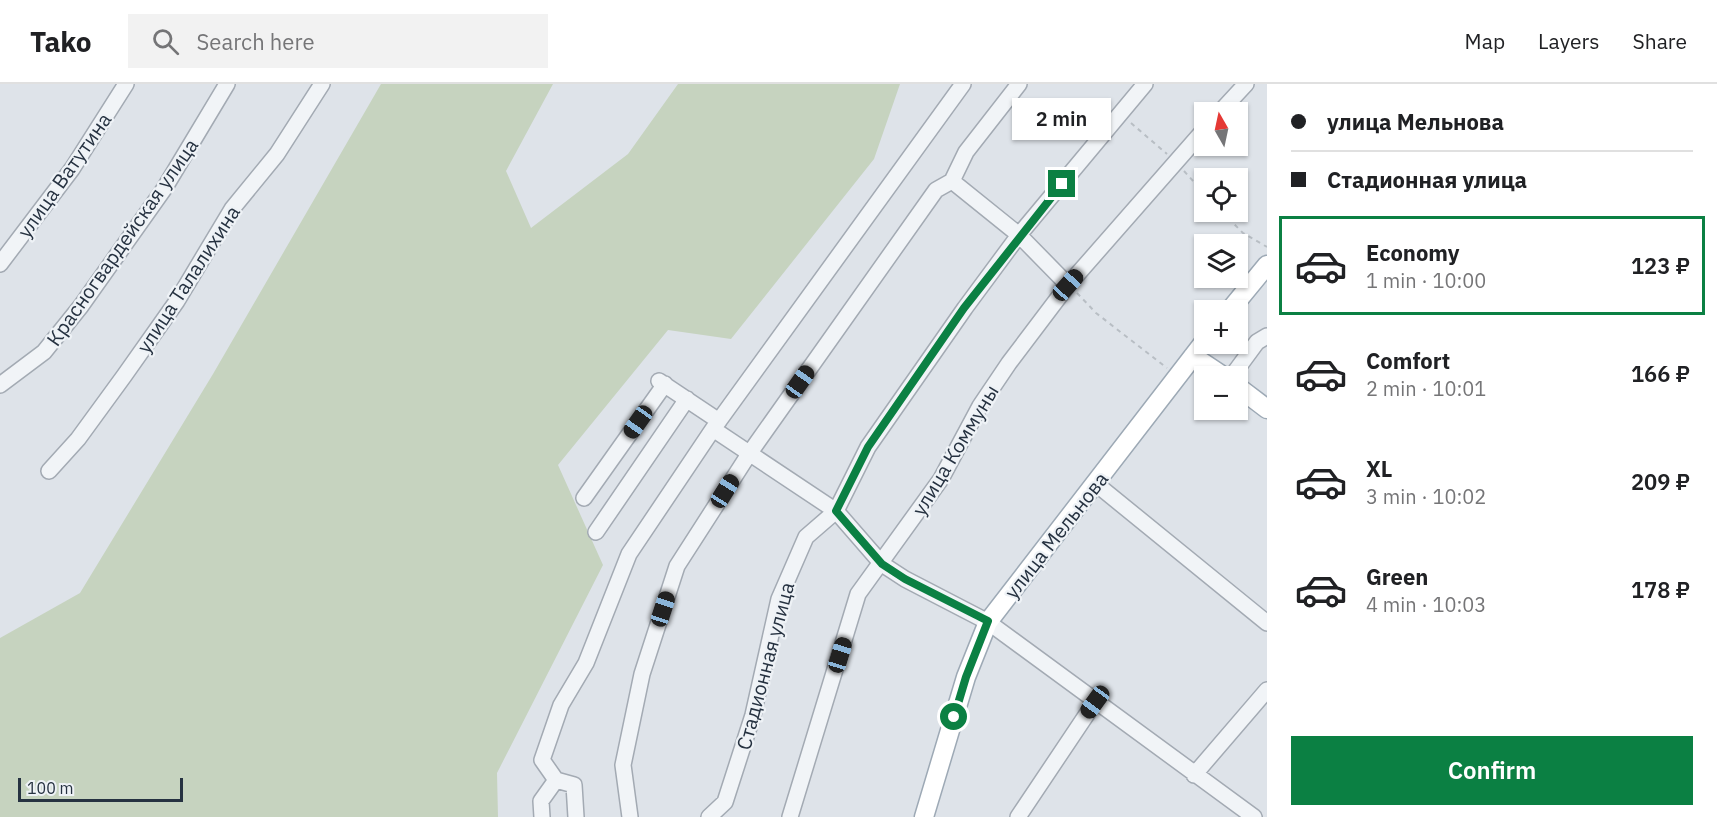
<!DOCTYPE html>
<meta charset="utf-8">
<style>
body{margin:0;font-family:"IBM Plex Sans",sans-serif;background:#f2f2f2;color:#202124;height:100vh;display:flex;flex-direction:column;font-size:22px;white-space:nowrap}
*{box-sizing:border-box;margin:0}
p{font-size:20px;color:#757577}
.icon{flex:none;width:33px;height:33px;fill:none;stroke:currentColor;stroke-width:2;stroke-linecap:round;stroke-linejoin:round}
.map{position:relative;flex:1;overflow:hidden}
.details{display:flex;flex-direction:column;background:#fff;width:450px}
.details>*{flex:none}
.banner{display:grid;align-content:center;height:132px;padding:0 24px;background:#fff}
.needle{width:39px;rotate:351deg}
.buttons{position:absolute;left:1194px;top:18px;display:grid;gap:12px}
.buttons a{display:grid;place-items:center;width:54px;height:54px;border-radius:0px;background:#fff;box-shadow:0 2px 4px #0004;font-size:30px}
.scale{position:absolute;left:18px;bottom:15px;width:165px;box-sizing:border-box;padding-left:6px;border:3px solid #263241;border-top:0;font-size:16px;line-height:21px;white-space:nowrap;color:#263241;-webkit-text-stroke:4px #eef2f6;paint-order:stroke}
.end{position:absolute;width:27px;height:27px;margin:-14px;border:8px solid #0b8043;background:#fff;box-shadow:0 0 0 3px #fff}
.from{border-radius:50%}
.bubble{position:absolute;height:42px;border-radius:0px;background:#fff;box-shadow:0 2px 4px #0004;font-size:20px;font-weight:600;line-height:42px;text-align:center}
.car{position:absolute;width:18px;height:36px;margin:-18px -9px;border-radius:8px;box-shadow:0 0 4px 2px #0007;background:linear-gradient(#222 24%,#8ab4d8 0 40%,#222 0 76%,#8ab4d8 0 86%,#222 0)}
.banner b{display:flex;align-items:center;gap:21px;height:57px;font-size:22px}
.banner b+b{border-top:2px solid #e0e0e0}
.banner i{width:15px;height:15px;background:#202124}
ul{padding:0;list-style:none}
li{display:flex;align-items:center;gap:18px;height:99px;margin:0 12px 9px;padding:0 12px;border:3px solid transparent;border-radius:0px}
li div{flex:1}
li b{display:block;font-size:22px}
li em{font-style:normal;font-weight:600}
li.selected{border-color:#0b8043}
li>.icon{width:54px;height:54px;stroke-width:1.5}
.button{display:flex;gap:12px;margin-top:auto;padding:12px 24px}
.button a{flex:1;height:69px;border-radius:0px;background:#0b8043;color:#fff;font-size:24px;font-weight:600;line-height:69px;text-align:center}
header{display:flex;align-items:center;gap:36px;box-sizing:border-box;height:84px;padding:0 30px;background:#fff;border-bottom:2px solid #e0e0e0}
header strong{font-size:28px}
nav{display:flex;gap:33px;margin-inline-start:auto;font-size:21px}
.search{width:420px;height:54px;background:#f2f2f2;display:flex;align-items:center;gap:15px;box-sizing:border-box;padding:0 21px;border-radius:0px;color:#757577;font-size:22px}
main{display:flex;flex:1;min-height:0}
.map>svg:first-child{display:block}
.green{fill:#c6d3bf}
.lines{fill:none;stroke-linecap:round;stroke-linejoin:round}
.minor-casing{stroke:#a3aab3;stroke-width:18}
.major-casing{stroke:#9da9b5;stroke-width:21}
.path{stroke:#b8bec4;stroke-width:2;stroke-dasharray:4.5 4.5;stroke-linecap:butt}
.minor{stroke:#f1f4f7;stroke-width:15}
.major{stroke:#fff;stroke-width:18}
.route{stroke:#0b8043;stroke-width:8}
.labels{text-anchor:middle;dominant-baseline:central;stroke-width:4.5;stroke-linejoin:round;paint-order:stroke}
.street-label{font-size:20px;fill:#263241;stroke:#eef2f6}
</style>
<header>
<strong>Tako</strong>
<div class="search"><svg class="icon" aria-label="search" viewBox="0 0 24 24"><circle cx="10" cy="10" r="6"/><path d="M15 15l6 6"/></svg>Search here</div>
<nav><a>Map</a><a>Layers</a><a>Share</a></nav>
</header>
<main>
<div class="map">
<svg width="1267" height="733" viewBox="0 0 1267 733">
<rect width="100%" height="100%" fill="#dee3e9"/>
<path class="green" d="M381,0H553L506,87L531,144L628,70L678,0H900L874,75L731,255L668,246L558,381L603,481L497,689L498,733H0V554L80,509L213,290Z"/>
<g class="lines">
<defs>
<path id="minor" d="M1220,28L1246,0
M952,97L1019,151L1068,201
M0,180L72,85L126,0
M1232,292L1257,258L1267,252
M659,297L719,337
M0,301L44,268L81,222L164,105L227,0
M713,345L836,427L882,480L905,495L988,538L1254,733
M49,387L78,355L124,292L177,217L232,125L277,70L322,0
M1095,399L1267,539
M584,414L665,300
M596,448L687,315
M1194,691L1267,606
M556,696L574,701L576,733
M542,733L541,717L556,696L542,676L561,621L586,579L629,470L713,345L963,0
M630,733L623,681L642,590L677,482L749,370L936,106L952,97L966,68L1019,0
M709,733L725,718L753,631L779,515L806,453L836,427L868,363L965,224L1019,151L1145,0
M790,733L858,510L941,395L980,322L1009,279L1068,201L1204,46
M1018,733L1095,618"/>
<path id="major" d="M1230,226L1267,181
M1193,272L1223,292
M1238,303L1267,325
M924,733L966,593L988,538L1204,258"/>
</defs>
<use href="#minor" class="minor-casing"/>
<use href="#major" class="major-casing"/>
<path class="path" d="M1131,39L1167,70
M1184,87L1204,109
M1222,128L1243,149L1267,163
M1077,209L1096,229L1167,284"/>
<use href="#minor" class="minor"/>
<use href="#major" class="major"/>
</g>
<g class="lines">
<path class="route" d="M954,633L966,593L988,537L905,495L882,480L836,427L868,363L964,224L1062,100"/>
</g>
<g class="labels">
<g class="street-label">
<text transform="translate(64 91) rotate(-55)">улица Ватутина</text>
<text transform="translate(122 158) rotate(-55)">Красногвардейская улица</text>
<text transform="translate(188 195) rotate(-57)">улица Талалихина</text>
<text transform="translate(955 366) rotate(-59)">улица Коммуны</text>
<text transform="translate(1056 451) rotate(-52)">улица Мельнова</text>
<text transform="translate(765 582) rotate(-75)">Стадионная улица</text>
</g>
</g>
</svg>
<div class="buttons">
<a><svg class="needle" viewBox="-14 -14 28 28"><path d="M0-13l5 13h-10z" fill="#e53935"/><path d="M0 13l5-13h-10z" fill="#757577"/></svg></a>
<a><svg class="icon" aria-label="locate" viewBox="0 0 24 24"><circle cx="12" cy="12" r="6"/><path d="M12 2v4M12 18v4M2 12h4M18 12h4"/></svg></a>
<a><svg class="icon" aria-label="layers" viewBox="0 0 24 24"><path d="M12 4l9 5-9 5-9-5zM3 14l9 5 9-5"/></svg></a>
<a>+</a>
<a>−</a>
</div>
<div class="scale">100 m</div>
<i class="end from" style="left:954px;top:633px"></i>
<i class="end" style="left:1062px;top:100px"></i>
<div class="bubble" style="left:1012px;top:14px;width:99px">2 min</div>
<i class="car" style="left:1068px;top:201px;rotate:42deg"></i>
<i class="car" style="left:800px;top:298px;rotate:35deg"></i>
<i class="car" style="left:638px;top:338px;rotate:215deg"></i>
<i class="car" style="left:725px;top:407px;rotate:32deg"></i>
<i class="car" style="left:663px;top:525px;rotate:18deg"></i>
<i class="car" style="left:840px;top:571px;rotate:17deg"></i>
<i class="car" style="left:1095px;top:618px;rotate:216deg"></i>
</div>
<section class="details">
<div class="banner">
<b><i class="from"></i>улица Мельнова</b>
<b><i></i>Стадионная улица</b>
</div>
<ul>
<li class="selected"><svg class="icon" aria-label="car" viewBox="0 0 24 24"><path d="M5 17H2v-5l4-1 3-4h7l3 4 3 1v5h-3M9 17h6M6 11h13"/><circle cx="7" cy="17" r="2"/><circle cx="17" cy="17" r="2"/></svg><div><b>Economy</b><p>1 min · 10:00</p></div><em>123 ₽</em></li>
<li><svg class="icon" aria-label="car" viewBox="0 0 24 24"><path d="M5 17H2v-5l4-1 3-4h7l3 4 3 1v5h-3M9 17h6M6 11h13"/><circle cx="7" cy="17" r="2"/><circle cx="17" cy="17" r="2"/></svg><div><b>Comfort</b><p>2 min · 10:01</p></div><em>166 ₽</em></li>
<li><svg class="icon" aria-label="car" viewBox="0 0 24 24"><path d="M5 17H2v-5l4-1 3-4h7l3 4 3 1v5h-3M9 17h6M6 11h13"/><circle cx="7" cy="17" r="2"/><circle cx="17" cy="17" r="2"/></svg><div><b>XL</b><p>3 min · 10:02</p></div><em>209 ₽</em></li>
<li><svg class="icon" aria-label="car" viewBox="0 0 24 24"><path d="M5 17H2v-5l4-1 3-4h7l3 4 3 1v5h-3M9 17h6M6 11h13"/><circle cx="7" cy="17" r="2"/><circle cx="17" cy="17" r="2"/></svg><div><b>Green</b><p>4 min · 10:03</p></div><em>178 ₽</em></li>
</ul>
<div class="button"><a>Confirm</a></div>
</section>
</main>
